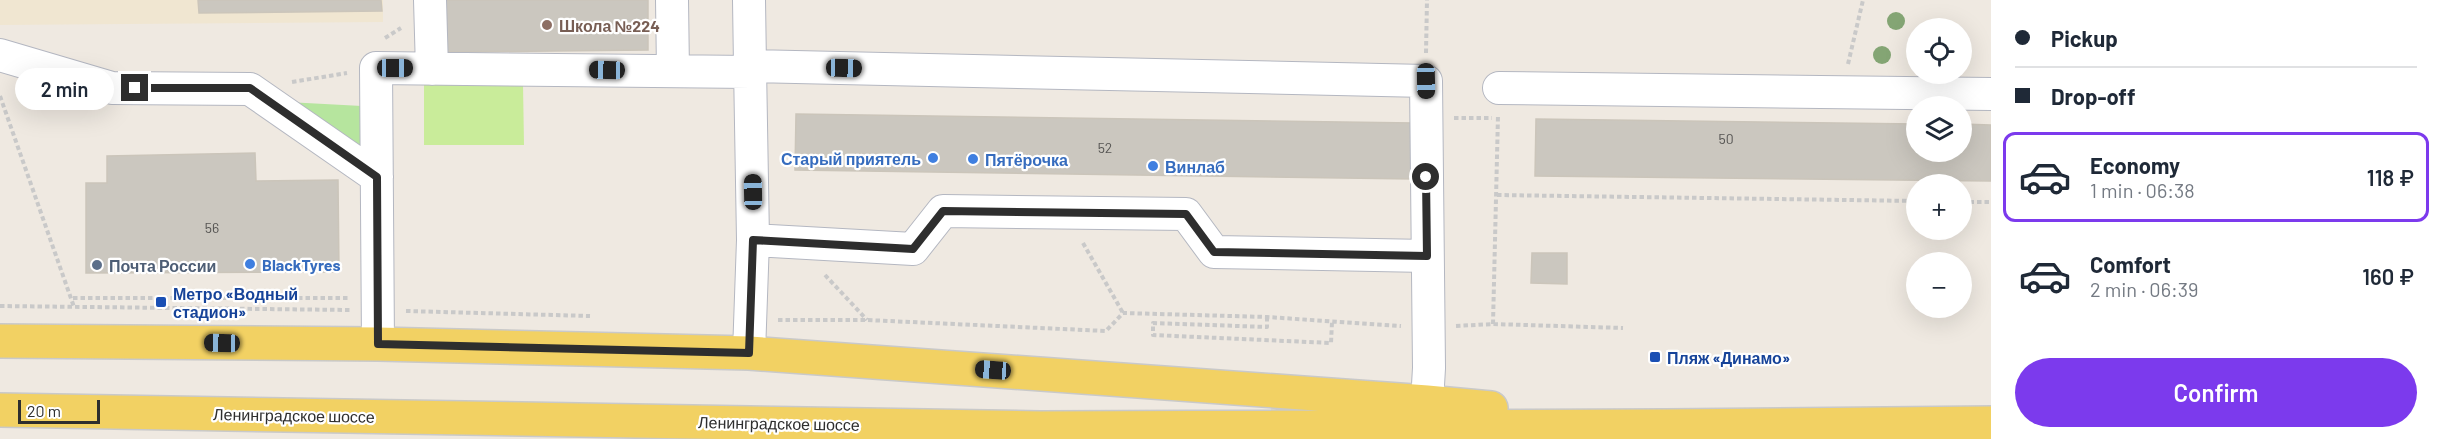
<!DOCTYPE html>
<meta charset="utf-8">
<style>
body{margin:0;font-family:Barlow,sans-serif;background:#f6f6f7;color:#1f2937;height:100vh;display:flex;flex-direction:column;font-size:22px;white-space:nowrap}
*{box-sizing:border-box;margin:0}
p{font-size:20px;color:#747a83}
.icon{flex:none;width:33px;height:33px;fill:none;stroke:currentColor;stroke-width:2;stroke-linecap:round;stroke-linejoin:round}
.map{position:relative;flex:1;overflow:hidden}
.details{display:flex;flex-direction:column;background:#fff;width:450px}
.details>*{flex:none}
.hud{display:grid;align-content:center;height:132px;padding:0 24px;background:#fff}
.buttons{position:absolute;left:1906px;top:18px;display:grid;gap:12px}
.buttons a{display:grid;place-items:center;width:66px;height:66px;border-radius:50%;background:#fff;box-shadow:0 6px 24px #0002;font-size:30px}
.scale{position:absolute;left:18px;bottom:15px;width:82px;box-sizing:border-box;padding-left:6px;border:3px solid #2e2e2e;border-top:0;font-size:16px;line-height:21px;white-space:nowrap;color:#2e2e2e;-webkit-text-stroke:4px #fff;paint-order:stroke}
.end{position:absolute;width:27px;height:27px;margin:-14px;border:8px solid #2e2e2e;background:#fff;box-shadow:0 0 0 3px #fff}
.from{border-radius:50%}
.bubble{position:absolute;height:42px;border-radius:21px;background:#fff;box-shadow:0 6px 24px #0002;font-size:20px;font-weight:600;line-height:42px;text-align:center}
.car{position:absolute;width:18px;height:36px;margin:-18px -9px;border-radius:8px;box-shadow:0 0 4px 2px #0007;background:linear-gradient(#222 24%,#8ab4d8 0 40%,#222 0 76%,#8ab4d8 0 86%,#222 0)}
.hud b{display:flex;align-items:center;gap:21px;height:57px;font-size:22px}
.hud b+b{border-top:2px solid #e0e1e3}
.hud i{width:15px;height:15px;background:#1f2937}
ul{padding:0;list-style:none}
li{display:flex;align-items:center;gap:18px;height:90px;margin:0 12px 9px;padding:0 12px;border:3px solid transparent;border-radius:12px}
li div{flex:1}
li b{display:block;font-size:22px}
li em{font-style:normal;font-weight:600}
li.current{border-color:#7c3aed}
li>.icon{width:54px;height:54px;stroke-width:1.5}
.cta{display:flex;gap:12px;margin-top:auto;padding:12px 24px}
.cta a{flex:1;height:69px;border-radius:36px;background:#7c3aed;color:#fff;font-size:24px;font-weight:600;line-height:69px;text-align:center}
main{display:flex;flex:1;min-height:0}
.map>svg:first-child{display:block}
.education{fill:#f0e6d1}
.green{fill:#b6e59e}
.pitch{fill:#c9ec9a}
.building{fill:#cbc7bf;stroke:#cbc5ba;stroke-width:1.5}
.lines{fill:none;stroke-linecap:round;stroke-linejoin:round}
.minor-casing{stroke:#b4b7c1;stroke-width:34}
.major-casing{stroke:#c9c9c9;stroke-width:36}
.path{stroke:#c9c9c9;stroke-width:4;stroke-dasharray:4.5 3;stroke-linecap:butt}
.minor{stroke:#fff;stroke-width:32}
.major{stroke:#f2d163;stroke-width:33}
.tree{fill:#84a574}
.route{stroke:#2e2e2e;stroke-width:8}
.education-dot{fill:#8d6e63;stroke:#fff;stroke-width:2}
.shop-dot{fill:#3f7fe0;stroke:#fff;stroke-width:2}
.service-dot{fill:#5c6f8a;stroke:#fff;stroke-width:2}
.transit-dot{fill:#1a4fb4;stroke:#fff;stroke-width:2}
.labels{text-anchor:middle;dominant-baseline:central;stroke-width:4.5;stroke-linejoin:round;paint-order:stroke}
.number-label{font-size:14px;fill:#555452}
.education-label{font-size:16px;font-weight:bold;fill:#785e54;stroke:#fff;text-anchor:start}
.shop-label{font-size:16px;font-weight:bold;fill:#366cbe;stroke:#fff;text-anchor:start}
.service-label{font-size:16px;font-weight:bold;fill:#4e5e75;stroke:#fff;text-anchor:start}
.transit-label{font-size:16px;font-weight:bold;fill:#164399;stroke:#fff;text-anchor:start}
.street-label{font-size:16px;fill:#2e2e2e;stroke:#fff}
</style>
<main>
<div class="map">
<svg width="1991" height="439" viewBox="0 0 1991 439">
<rect width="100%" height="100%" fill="#efe9e1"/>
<path class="education" d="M0,0H383V22L0,25Z"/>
<path class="green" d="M287,102L362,106V154Z"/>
<path class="pitch" d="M424,84H523L524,145H424Z"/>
<path class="building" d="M198,0H381L382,11L199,13Z
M446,0H648V50L446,52Z
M796,114L1414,123L1413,179L795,170Z
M1536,119L1917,124V152H1962V124L1991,125V181L1535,176Z
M255,153L256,181L338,180L339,272L86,273V183H107V156Z
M1532,253H1567V284L1531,283Z"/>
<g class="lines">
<defs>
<path id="minor" d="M430,0L432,69
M672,0L673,71
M749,0L750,66
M0,55L112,88L250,89L377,177
M1499,88L1991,94
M753,240L913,249L943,211L1186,214L1214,252L1427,256
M378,344L376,68L751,72
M749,353L753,240L750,66L1426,81L1429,368L1427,402"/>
<path id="major" d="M0,341L378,344L749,353L1427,402L1491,408
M0,410L1040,428L1666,426L1991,423"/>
</defs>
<use href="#minor" class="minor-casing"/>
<use href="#major" class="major-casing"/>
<path class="path" d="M385,38L401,28
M1426,53L1427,0
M1848,64L1863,0
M292,82L347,73
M0,96L74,307
M1454,118H1492
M1497,195L1917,201
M1962,202H1991
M1083,243L1123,313
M825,275L867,320
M73,298H349
M0,306L350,310
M406,311L590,316
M1267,317V327L1153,323V335L1331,343L1332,322
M778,320H867L1106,331L1123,313L1267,317L1401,326
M1493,324L1498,115
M1456,326L1493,324L1623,328"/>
<use href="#minor" class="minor"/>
<use href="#major" class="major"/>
</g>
<g class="tree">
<circle cx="1896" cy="21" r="9"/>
<circle cx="1882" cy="55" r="9"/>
</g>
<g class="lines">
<path class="route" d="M135,88H250L377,177L378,344L749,353L753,240L913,249L943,211L1186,214L1214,252L1427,256L1426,177"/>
</g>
<circle class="education-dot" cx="547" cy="25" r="6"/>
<g class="shop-dot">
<circle cx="933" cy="158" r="6"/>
<circle cx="973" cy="159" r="6"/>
<circle cx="1153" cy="166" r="6"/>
<circle cx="250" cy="264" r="6"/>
</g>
<circle class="service-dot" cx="97" cy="265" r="6"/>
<g class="transit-dot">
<rect x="155" y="296" width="12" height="12" rx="3"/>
<rect x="1649" y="351" width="12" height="12" rx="3"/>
</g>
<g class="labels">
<g class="number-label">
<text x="1726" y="138">50</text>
<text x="1105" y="147">52</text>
<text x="212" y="227">56</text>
</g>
<g class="education-label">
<text x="559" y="25">Школа №224</text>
</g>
<g class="shop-label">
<text x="921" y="158" text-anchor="end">Старый приятель</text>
<text x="985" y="159">Пятёрочка</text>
<text x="1165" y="166">Винлаб</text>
<text x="262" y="264">BlackTyres</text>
</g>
<g class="service-label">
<text x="109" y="265">Почта России</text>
</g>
<g class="transit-label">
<text x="173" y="293">Метро «Водный<tspan x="173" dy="18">стадион»</tspan></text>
<text x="1667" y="357">Пляж «Динамо»</text>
</g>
<g class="street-label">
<text transform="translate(294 415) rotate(1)">Ленинградское шоссе</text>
<text transform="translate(779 423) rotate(1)">Ленинградское шоссе</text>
</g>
</g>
</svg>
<div class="buttons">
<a><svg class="icon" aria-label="locate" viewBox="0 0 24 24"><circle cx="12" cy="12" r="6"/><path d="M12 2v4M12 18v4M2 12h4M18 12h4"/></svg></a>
<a><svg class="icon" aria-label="layers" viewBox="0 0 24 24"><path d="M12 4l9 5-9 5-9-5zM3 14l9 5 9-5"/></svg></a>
<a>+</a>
<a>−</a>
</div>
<div class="scale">20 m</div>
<i class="end from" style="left:1426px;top:177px"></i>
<i class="end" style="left:135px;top:88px"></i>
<div class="bubble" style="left:15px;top:68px;width:99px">2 min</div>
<i class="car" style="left:395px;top:68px;rotate:90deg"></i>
<i class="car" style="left:844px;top:68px;rotate:91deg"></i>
<i class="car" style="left:607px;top:70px;rotate:271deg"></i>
<i class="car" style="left:1426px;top:81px;rotate:179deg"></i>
<i class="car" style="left:753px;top:192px;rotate:359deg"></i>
<i class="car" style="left:222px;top:343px;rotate:271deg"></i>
<i class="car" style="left:993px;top:370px;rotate:274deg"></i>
</div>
<section class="details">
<div class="hud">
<b><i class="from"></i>Pickup</b>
<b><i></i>Drop-off</b>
</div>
<ul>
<li class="current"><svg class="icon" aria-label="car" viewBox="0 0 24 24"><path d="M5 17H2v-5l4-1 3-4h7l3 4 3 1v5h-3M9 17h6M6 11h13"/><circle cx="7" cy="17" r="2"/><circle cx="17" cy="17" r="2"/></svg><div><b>Economy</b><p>1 min · 06:38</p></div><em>118 ₽</em></li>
<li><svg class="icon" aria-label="car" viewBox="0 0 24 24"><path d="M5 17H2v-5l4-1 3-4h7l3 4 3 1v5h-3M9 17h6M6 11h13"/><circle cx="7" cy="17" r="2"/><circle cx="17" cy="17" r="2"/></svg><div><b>Comfort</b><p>2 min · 06:39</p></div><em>160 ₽</em></li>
</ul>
<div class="cta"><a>Confirm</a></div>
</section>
</main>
